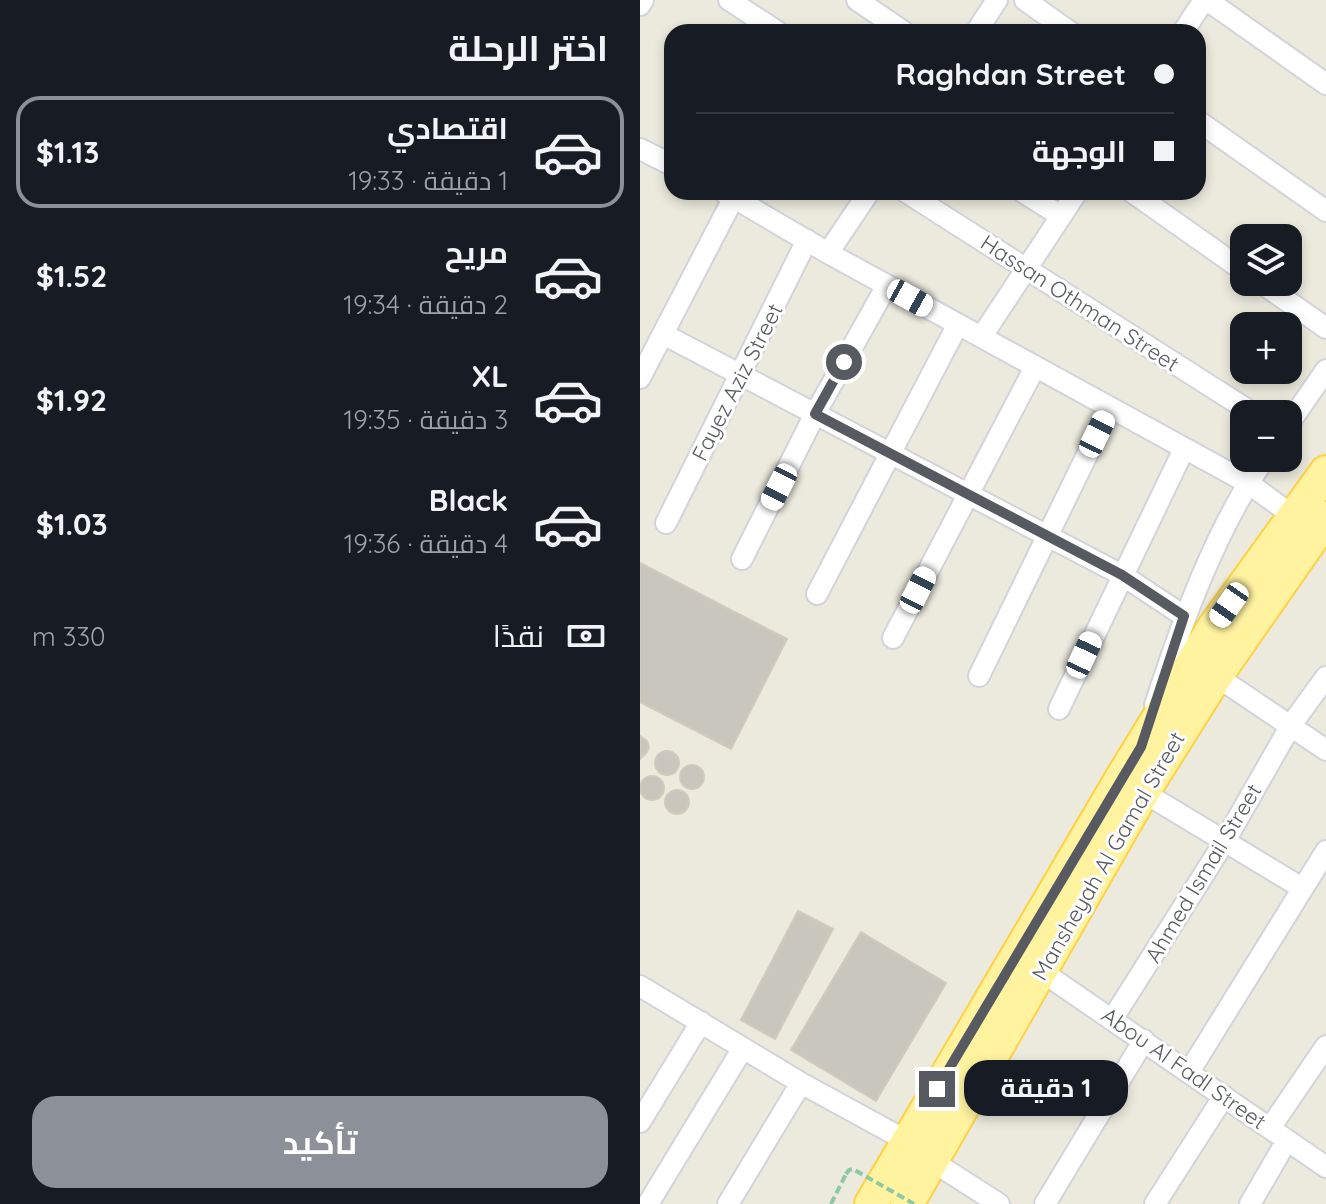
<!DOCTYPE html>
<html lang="ar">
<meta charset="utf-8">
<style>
body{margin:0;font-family:Quicksand,Cairo,sans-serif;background:#242831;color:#f1f3f6;direction:rtl;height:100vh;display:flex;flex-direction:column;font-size:30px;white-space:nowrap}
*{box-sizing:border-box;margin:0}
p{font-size:26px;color:#9ea1a6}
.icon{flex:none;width:44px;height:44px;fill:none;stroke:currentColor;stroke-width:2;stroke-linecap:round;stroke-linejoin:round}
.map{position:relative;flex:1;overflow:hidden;direction:ltr}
.drawer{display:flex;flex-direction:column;background:#171b24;width:640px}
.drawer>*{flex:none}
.banner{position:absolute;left:24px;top:24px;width:542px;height:176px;border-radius:24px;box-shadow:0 4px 12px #0003;direction:rtl;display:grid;align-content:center;height:176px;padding:0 32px;background:#171b24}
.controls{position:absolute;left:590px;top:224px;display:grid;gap:16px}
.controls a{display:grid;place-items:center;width:72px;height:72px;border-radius:16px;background:#171b24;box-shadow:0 4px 12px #0003;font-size:40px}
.end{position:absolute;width:36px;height:36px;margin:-18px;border:10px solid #575b61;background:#fff;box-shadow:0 0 0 4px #fff}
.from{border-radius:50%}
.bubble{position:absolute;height:56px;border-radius:24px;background:#171b24;box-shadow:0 4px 12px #0003;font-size:26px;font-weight:700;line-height:56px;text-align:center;direction:rtl}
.car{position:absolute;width:24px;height:48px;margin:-24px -12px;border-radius:10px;box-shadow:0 0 6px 2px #0007;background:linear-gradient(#fff 24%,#345 0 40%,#fff 0 76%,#345 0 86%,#fff 0)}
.banner b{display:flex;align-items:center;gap:28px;height:76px;font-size:30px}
.banner b+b{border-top:2px solid #363941}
.banner i{width:20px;height:20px;background:#f1f3f6}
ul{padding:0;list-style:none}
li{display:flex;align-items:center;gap:24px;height:112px;margin:0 16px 12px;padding:0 16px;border:4px solid transparent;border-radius:24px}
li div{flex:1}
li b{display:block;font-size:30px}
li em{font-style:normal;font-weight:700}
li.active{border-color:#8c9099}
li>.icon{width:72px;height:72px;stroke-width:1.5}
h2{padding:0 32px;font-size:36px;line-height:96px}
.pay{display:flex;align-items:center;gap:20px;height:88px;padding:0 32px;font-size:30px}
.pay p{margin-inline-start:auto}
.button{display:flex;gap:16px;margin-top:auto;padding:16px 32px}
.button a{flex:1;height:92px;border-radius:24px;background:#8c9099;color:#fff;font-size:32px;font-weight:700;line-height:92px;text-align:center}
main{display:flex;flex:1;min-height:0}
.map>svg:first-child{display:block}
.building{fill:#c9c6bd;stroke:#d1cbbc;stroke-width:2}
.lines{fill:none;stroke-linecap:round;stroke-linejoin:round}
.minor-casing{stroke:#d1d4da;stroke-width:24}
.primary-casing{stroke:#ffd144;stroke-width:36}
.path{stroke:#8fc8a2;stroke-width:4;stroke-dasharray:8 4;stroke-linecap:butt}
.minor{stroke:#fff;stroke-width:20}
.primary{stroke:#fff3a0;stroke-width:32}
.path-bridge{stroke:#8fc8a2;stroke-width:4;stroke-dasharray:8 4;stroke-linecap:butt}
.route{stroke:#575b61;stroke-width:10}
.labels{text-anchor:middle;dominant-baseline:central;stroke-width:6;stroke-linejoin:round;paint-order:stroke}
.street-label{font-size:22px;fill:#575b61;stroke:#fff}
</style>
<main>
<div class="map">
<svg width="686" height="1204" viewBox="0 0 686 1204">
<rect width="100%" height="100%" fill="#eceadd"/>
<path class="building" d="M0,563L147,639L91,749L0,702Z
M0,736L7,741L9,747L7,752L0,759Z
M15 763a12 12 0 1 1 24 0a12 12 0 1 1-24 0Z
M40 777a12 12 0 1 1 24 0a12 12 0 1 1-24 0Z
M0 788a12 12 0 1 1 24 0a12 12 0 1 1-24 0Z
M25 802a12 12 0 1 1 24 0a12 12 0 1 1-24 0Z
M158,911L193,929L135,1039L101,1020Z
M221,932L306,983L236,1101L151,1050Z"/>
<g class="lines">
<defs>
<path id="minor" d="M89,0L138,32
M217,0L264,32
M385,0L430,32
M567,0L686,84
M0,5L3,0
M336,32L357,0
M543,32L564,0
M558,121L686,211
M0,149L32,165
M84,192L188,253L608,483L652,515
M266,192L614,414
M383,192L421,216
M492,192L604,271
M188,253L229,192
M620,282L686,328
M23,334L482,575L544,616
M342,336L437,192
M0,378L94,197
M648,425L686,370
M26,523L167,240
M102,559L175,414L247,285
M177,594L318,324
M253,638L395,367
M339,676L470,408
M576,676L686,750
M515,705C542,622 575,530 625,458
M419,709L544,449
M503,792L662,888
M401,971L686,1167
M0,986L161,1083L267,1141
M473,1018L585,841L651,725L686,677
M549,1072L686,851
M0,1122L61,1022
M630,1128L686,1046
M292,1161L359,1204
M8,1204L103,1048
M88,1204L161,1083
M405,1204L504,1040
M515,1204L584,1096
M610,1204L647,1140"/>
<path id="primary" d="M231,1204L481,779L574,627L686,472
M267,1204L503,792L576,676L686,518"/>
</defs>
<use href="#minor" class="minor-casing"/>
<use href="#primary" class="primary-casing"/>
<path class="path" d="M191,1204L206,1174"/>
<use href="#minor" class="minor"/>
<use href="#primary" class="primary"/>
<path class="path-bridge" d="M206,1174L209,1170L213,1169L274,1204"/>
</g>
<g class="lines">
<path class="route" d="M204,362L175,414L482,575L544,616L501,747L297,1089"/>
</g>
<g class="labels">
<g class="street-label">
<text transform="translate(440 303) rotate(33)">Hassan Othman Street</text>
<text transform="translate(97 382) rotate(-63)">Fayez Aziz Street</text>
<text transform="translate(468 856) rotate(-60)">Mansheyah Al Gamal Street</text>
<text transform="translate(563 873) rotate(-59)">Ahmed Ismail Street</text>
<text transform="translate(544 1068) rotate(35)">Abou Al Fadl Street</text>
</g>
</g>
</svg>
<div class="controls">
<a><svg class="icon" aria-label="layers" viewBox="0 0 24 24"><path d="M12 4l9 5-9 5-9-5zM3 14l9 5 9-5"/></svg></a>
<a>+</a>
<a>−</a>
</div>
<i class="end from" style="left:204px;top:362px"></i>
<i class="end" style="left:297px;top:1089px"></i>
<div class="bubble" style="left:324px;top:1060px;width:164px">1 دقيقة</div>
<i class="car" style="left:270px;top:298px;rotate:119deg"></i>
<i class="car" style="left:457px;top:434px;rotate:26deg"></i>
<i class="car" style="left:139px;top:487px;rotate:207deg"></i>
<i class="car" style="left:278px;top:590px;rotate:27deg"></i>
<i class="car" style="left:589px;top:605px;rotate:215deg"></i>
<i class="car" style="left:444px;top:655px;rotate:25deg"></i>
<div class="banner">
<b><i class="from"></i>Raghdan Street</b>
<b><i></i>الوجهة</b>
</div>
</div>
<section class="drawer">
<h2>اختر الرحلة</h2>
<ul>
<li class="active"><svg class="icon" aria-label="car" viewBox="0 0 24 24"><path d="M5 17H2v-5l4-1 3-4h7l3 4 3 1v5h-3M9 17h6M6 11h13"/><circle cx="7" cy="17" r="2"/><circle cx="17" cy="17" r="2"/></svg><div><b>اقتصادي</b><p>1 دقيقة · 19:33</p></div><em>$1.13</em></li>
<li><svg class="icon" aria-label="car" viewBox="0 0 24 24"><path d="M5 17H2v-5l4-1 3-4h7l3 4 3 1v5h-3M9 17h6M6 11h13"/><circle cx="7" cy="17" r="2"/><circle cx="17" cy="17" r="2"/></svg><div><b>مريح</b><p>2 دقيقة · 19:34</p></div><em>$1.52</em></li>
<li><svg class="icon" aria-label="car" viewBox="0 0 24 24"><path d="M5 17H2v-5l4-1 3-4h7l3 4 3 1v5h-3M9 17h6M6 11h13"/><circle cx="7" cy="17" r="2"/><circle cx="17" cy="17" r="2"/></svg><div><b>XL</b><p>3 دقيقة · 19:35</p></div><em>$1.92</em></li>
<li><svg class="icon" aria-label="car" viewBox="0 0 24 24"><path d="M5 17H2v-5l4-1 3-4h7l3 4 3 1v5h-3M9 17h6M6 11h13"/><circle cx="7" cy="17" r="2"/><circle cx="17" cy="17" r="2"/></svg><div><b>Black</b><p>4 دقيقة · 19:36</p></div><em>$1.03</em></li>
</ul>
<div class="pay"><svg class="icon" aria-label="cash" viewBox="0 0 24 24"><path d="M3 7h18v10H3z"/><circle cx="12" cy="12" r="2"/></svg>نقدًا<p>330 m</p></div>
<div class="button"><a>تأكيد</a></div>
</section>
</main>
